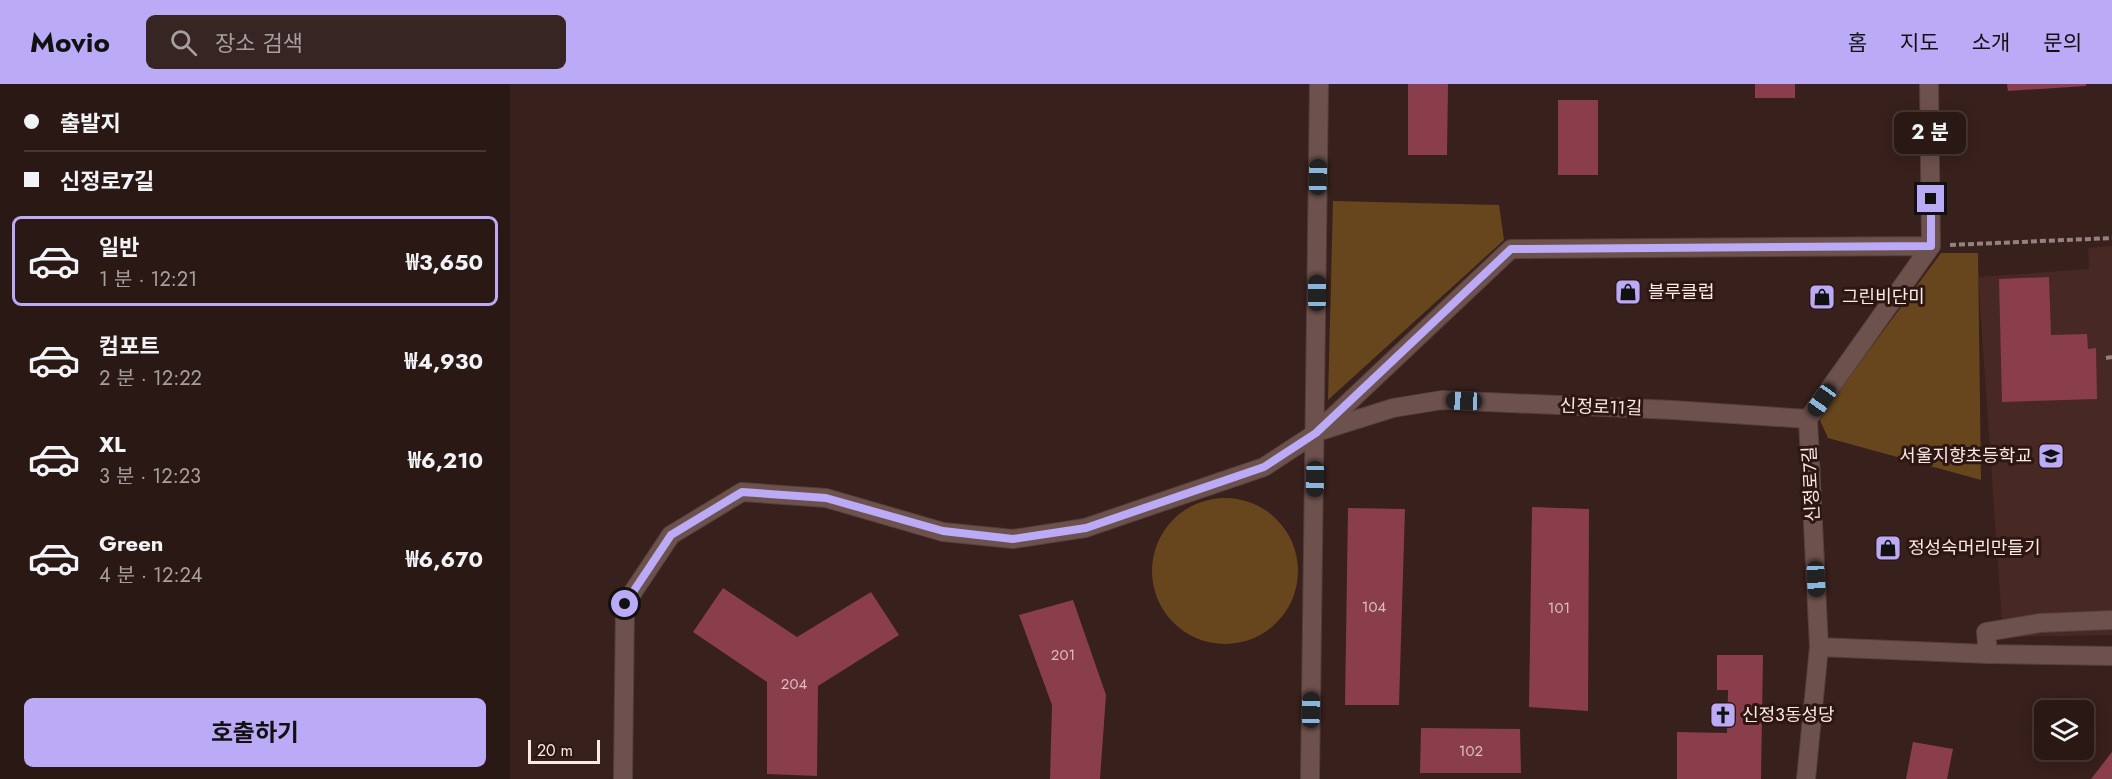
<!DOCTYPE html>
<html lang="ko">
<meta charset="utf-8">
<style>
body{margin:0;font-family:Jost,"Noto Sans KR",sans-serif;background:#362522;color:#f1f3f6;height:100vh;display:flex;flex-direction:column;font-size:22px;white-space:nowrap}
*{box-sizing:border-box;margin:0}
p{font-size:20px;color:#a5a0a0}
.icon{flex:none;width:33px;height:33px;fill:none;stroke:currentColor;stroke-width:2;stroke-linecap:round;stroke-linejoin:round}
.map{position:relative;flex:1;overflow:hidden}
.side{display:flex;flex-direction:column;background:#2a1815;width:510px}
.side>*{flex:none}
.top-card{display:grid;align-content:center;height:132px;padding:0 24px;background:#2a1815}
.controls{position:absolute;left:1524px;top:616px;display:grid;gap:12px}
.controls a{display:grid;place-items:center;width:60px;height:60px;border-radius:9px;background:#2a1815;box-shadow:0 3px 15px #0003,0 0 0 2px #463734;font-size:30px}
.scale{position:absolute;left:18px;bottom:15px;width:72px;box-sizing:border-box;padding-left:6px;border:3px solid #fae9e5;border-top:0;font-size:16px;line-height:21px;white-space:nowrap;color:#fae9e5;-webkit-text-stroke:4px #2e1612;paint-order:stroke}
.end{position:absolute;width:27px;height:27px;margin:-14px;border:8px solid #bbaaf6;background:#111;box-shadow:0 0 0 3px #111}
.from{border-radius:50%}
.bubble{position:absolute;height:42px;border-radius:9px;background:#2a1815;box-shadow:0 3px 15px #0003,0 0 0 2px #463734;font-size:20px;font-weight:700;line-height:42px;text-align:center}
.car{position:absolute;width:18px;height:36px;margin:-18px -9px;border-radius:8px;box-shadow:0 0 4px 2px #0007;background:linear-gradient(#222 24%,#8ab4d8 0 40%,#222 0 76%,#8ab4d8 0 86%,#222 0)}
.top-card b{display:flex;align-items:center;gap:21px;height:57px;font-size:22px}
.top-card b+b{border-top:2px solid #463734}
.top-card i{width:15px;height:15px;background:#f1f3f6}
ul{padding:0;list-style:none}
li{display:flex;align-items:center;gap:18px;height:90px;margin:0 12px 9px;padding:0 12px;border:3px solid transparent;border-radius:9px}
li div{flex:1}
li b{display:block;font-size:22px}
li em{font-style:normal;font-weight:700}
li.active{border-color:#bbaaf6}
li>.icon{width:54px;height:54px;stroke-width:1.5}
.action{display:flex;gap:12px;margin-top:auto;padding:12px 24px}
.action a{flex:1;height:69px;border-radius:9px;background:#bbaaf6;color:#111;font-size:24px;font-weight:700;line-height:69px;text-align:center}
header{display:flex;align-items:center;gap:36px;box-sizing:border-box;height:84px;padding:0 30px;background:#bbaaf6;color:#111}
header strong{font-size:28px}
nav{display:flex;gap:33px;margin-inline-start:auto;font-size:21px}
.search{width:420px;height:54px;background:#362522;display:flex;align-items:center;gap:15px;box-sizing:border-box;padding:0 21px;border-radius:9px;color:#a5a0a0;font-size:22px}
main{display:flex;flex:1;min-height:0}
.map>svg:first-child{display:block}
.built{fill:#472823}
.green{fill:#67461e}
.building{fill:#8a3e4c}
.lines{fill:none;stroke-linecap:round;stroke-linejoin:round}
.minor-casing{stroke:#533f3c;stroke-width:20}
.path{stroke:#95817d;stroke-width:4;stroke-dasharray:6 3;stroke-linecap:butt}
.minor{stroke:#6d514c;stroke-width:18}
.route{stroke:#bbaaf6;stroke-width:8}
.labels{text-anchor:middle;dominant-baseline:central;stroke-width:6;stroke-linejoin:round;paint-order:stroke}
.number-label{font-size:15px;fill:#debebf}
.poi-label{font-size:18px;fill:#fae9e5;stroke:#2e1612;text-anchor:start}
.street-label{font-size:18px;fill:#fae9e5;stroke:#2e1612}
</style>
<header>
<strong>Movio</strong>
<div class="search"><svg class="icon" aria-label="search" viewBox="0 0 24 24"><circle cx="10" cy="10" r="6"/><path d="M15 15l6 6"/></svg>장소 검색</div>
<nav><a>홈</a><a>지도</a><a>소개</a><a>문의</a></nav>
</header>
<main>
<section class="side">
<div class="top-card">
<b><i class="from"></i>출발지</b>
<b><i></i>신정로7길</b>
</div>
<ul>
<li class="active"><svg class="icon" aria-label="car" viewBox="0 0 24 24"><path d="M5 17H2v-5l4-1 3-4h7l3 4 3 1v5h-3M9 17h6M6 11h13"/><circle cx="7" cy="17" r="2"/><circle cx="17" cy="17" r="2"/></svg><div><b>일반</b><p>1 분 · 12:21</p></div><em>₩3,650</em></li>
<li><svg class="icon" aria-label="car" viewBox="0 0 24 24"><path d="M5 17H2v-5l4-1 3-4h7l3 4 3 1v5h-3M9 17h6M6 11h13"/><circle cx="7" cy="17" r="2"/><circle cx="17" cy="17" r="2"/></svg><div><b>컴포트</b><p>2 분 · 12:22</p></div><em>₩4,930</em></li>
<li><svg class="icon" aria-label="car" viewBox="0 0 24 24"><path d="M5 17H2v-5l4-1 3-4h7l3 4 3 1v5h-3M9 17h6M6 11h13"/><circle cx="7" cy="17" r="2"/><circle cx="17" cy="17" r="2"/></svg><div><b>XL</b><p>3 분 · 12:23</p></div><em>₩6,210</em></li>
<li><svg class="icon" aria-label="car" viewBox="0 0 24 24"><path d="M5 17H2v-5l4-1 3-4h7l3 4 3 1v5h-3M9 17h6M6 11h13"/><circle cx="7" cy="17" r="2"/><circle cx="17" cy="17" r="2"/></svg><div><b>Green</b><p>4 분 · 12:24</p></div><em>₩6,670</em></li>
</ul>
<div class="action"><a>호출하기</a></div>
</section>
<div class="map">
<svg width="1602" height="695" viewBox="0 0 1602 695">
<rect width="100%" height="100%" fill="#38201c"/>
<path class="built" d="M1602,162V551L1493,553L1468,193L1579,185L1578,164Z"/>
<path class="green" d="M823,117L989,121L994,156L818,316Z
M1431,169H1468L1471,396L1318,354L1309,334Z
M642 487a73 73 0 1 1 146 0a73 73 0 1 1-146 0Z"/>
<path class="building" d="M898,0H938L937,71H898Z
M1245,0H1285V14H1245Z
M1497,0H1576V2L1498,7Z
M1048,16H1088V91H1048Z
M1539,193L1541,251L1577,250L1578,265L1586,264L1587,315L1492,318L1489,195Z
M1022,423L1079,425L1078,627L1019,623Z
M838,424L895,425L889,621H835Z
M213,504L287,553L361,508L389,551L308,602L307,692L257,690V598L183,548Z
M563,516L596,611L590,695H540L542,621L509,531Z
M1207,571H1253L1251,695H1167V648L1217,649L1218,606H1207Z
M911,644L1010,645L1011,689H910Z
M1403,658L1443,665L1437,695H1396Z
M1602,668V695H1581Z"/>
<g class="lines">
<defs>
<path id="minor" d="M810,347L883,324L932,316L1163,326L1298,335
M1309,563L1478,570L1602,572
M1478,570L1476,548L1530,539L1602,536
M113,695L115,520L161,451L232,408L316,414L433,448L503,455L575,444L754,383L806,349L1001,165L1421,162
M800,695L809,0
M1296,695L1309,563L1298,335L1421,162L1419,0"/>
</defs>
<use href="#minor" class="minor-casing"/>
<path class="path" d="M1440,161L1602,154
M1596,274L1602,273"/>
<use href="#minor" class="minor"/>
</g>
<g class="lines">
<path class="route" d="M115,520L161,451L232,408L316,414L433,447L503,455L576,444L754,383L806,349L1001,165L1421,162V115"/>
</g>
<defs>
<symbol id="shop-square" viewBox="-11 -11 22 22"><rect x="-9" y="-9" width="18" height="18" rx="4" fill="#bbaaf6" stroke="#2e1612"/><path d="M-5-2.5h2.3a2.7 3.5 0 0 1 5.4 0H5L5.5 6h-11ZM-1.5-2.5h3a1.5 2.3 0 0 0-3 0Z" fill="#111"/></symbol>
<symbol id="school-square" viewBox="-11 -11 22 22"><rect x="-9" y="-9" width="18" height="18" rx="4" fill="#bbaaf6" stroke="#2e1612"/><path d="M0-5L7-2L0 1L-7-2ZM-4 1L0 2.5L4 1V4Q0 6-4 4Z" fill="#111"/></symbol>
<symbol id="church-square" viewBox="-11 -11 22 22"><rect x="-9" y="-9" width="18" height="18" rx="4" fill="#bbaaf6" stroke="#2e1612"/><path d="M-1.2-6h2.4v3.5h3.3v2.4h-3.3V6h-2.4V-.1h-3.3v-2.4h3.3Z" fill="#111"/></symbol>
</defs>
<g fill-rule="evenodd">
<use href="#shop-square" x="1103" y="193" width="30" height="30"/>
<use href="#shop-square" x="1297" y="198" width="30" height="30"/>
<use href="#school-square" x="1526" y="357" width="30" height="30"/>
<use href="#shop-square" x="1363" y="449" width="30" height="30"/>
<use href="#church-square" x="1198" y="616" width="30" height="30"/>
</g>
<g class="labels">
<g class="number-label">
<text x="864" y="523">104</text>
<text x="1049" y="524">101</text>
<text x="553" y="571">201</text>
<text x="284" y="600">204</text>
<text x="961" y="667">102</text>
</g>
<g class="poi-label">
<text x="1138" y="208">블루클럽</text>
<text x="1332" y="213">그린비단미</text>
<text x="1522" y="372" text-anchor="end">서울지향초등학교</text>
<text x="1398" y="464">정성숙머리만들기</text>
<text x="1232" y="631">신정3동성당</text>
</g>
<g class="street-label">
<text transform="translate(1091 323) rotate(2)">신정로11길</text>
<text transform="translate(1301 400) rotate(-93)">신정로7길</text>
</g>
</g>
</svg>
<div class="controls">
<a><svg class="icon" aria-label="layers" viewBox="0 0 24 24"><path d="M12 4l9 5-9 5-9-5zM3 14l9 5 9-5"/></svg></a>
</div>
<div class="scale">20 m</div>
<i class="end from" style="left:115px;top:520px"></i>
<i class="end" style="left:1421px;top:115px"></i>
<div class="bubble" style="left:1384px;top:28px;width:72px">2 분</div>
<i class="car" style="left:808px;top:93px;rotate:1deg"></i>
<i class="car" style="left:807px;top:209px;rotate:0deg"></i>
<i class="car" style="left:1312px;top:316px;rotate:215deg"></i>
<i class="car" style="left:954px;top:317px;rotate:272deg"></i>
<i class="car" style="left:805px;top:395px;rotate:181deg"></i>
<i class="car" style="left:1306px;top:495px;rotate:177deg"></i>
<i class="car" style="left:801px;top:626px;rotate:1deg"></i>
</div>
</main>
